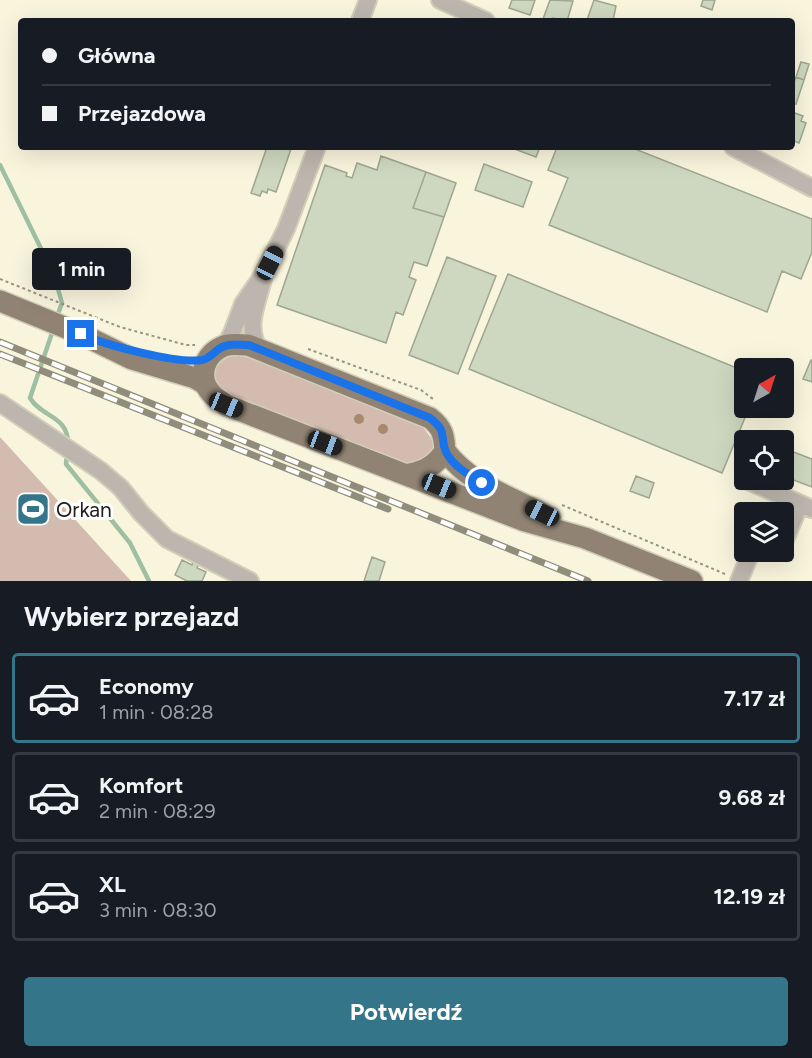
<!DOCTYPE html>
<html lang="pl">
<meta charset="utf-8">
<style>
body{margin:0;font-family:Figtree,sans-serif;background:#242831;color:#f1f3f6;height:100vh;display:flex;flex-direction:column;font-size:22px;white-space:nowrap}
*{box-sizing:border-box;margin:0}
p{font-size:20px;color:#9ea1a6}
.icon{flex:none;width:33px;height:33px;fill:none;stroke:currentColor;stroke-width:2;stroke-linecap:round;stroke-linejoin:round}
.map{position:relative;height:581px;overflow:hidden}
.panel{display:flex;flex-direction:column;background:#171b24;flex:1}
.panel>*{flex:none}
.hud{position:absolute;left:18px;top:18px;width:777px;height:132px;border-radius:6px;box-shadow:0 6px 24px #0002;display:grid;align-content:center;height:132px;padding:0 24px;background:#171b24}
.needle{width:39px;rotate:39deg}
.controls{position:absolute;left:734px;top:358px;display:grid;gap:12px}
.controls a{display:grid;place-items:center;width:60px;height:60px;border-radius:6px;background:#171b24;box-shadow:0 6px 24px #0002;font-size:30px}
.end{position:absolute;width:27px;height:27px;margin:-14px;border:8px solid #1a73e8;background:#fff;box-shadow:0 0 0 3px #fff}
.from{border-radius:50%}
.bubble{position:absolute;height:42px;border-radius:6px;background:#171b24;box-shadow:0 6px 24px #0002;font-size:20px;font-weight:700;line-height:42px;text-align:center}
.car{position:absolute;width:18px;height:36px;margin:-18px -9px;border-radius:8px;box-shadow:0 0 4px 2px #0007;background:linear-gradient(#222 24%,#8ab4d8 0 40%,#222 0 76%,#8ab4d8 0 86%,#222 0)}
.hud b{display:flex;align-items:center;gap:21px;height:57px;font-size:22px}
.hud b+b{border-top:2px solid #363941}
.hud i{width:15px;height:15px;background:#f1f3f6}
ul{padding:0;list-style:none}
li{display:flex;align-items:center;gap:18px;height:90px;margin:0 12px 9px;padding:0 12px;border:3px solid #363941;border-radius:6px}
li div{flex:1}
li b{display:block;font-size:22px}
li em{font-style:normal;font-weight:700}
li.on{border-color:#357589}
li>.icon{width:54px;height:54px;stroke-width:1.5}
h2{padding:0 24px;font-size:27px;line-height:72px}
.action{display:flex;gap:12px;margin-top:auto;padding:12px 24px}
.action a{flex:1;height:69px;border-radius:6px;background:#357589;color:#fff;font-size:24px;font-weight:700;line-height:69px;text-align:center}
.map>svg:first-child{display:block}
.green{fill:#d4bbaf}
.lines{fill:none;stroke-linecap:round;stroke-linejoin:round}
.stream{stroke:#9fbfa2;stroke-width:4.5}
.building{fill:#ced7bf;stroke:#9ea690;stroke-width:1.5}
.minor-casing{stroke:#d2ceb9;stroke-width:20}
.major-casing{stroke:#d2ceb9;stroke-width:24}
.path{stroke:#979483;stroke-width:2;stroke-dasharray:3 3;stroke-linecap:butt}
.minor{stroke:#bdb6ae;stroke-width:16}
.major{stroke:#908373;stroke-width:21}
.rail-casing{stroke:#918d7d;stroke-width:7}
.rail{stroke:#fff;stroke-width:4.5;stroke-dasharray:14;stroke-linecap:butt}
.tree{fill:#a7896d}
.route{stroke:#1a73e8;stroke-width:8}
.labels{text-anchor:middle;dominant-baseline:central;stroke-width:6;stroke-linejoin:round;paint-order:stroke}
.poi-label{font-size:21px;fill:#222018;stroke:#fff;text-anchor:start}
</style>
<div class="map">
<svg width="812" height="581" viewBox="0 0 812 581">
<rect width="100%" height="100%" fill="#f9f4dc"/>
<path class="green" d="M234,355L261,360L416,418L431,438L436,451L415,465L403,464L232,400L217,387L212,375C217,363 222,360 234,355Z
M0,437L131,581H0Z"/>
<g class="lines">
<path class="stream" d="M0,165L54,275L62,303L56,319
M53,330L30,398C42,418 68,415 68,444
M67,453L66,464L130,543L149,581"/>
</g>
<path class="building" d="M512,0H535L530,15L509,8Z
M550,0L573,1L567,21L553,18L550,21L543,19Z
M594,0L616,6L613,21L587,20Z
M703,0H715L712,10L701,6Z
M801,62L809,64L804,80L796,77Z
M796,77L804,80L796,104L792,103V88Z
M792,112L803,116L801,121L806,123L799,143L792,140Z
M267,147H284L291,149L276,192L268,189L267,193L262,191L260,196L251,193Z
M509,147H540L536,157Z
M557,147H630L812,219V252L801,279L782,271L767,312L549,225L568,178L548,170Z
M381,156L426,172L413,208L444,217L427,266L414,262L409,277L416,280L403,315L396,312L386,343L277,305L325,165L347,173L346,176L352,178L357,163L377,170Z
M484,164L532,182L523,207L475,190Z
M426,172L456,183L444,217L413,208Z
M447,257L496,276L458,374L409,355Z
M508,274L744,371V408H749L722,473L469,369Z
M811,360H812V382L803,379Z
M743,443H744V464L735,460Z
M783,448L812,459V487L783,476Z
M636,476L654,483L649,498L630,491Z
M372,557L385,562L379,581H364Z
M182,560L192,565L193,562L199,564L197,568L206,572L202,581H187L175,575Z"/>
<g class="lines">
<defs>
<path id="minor" d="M440,0L486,21
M360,21L368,0
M733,147L812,188
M225,346L232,333L243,304L263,275L286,229L317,147
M259,350C245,325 257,305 263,279
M0,403L101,471L121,488L141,513L167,539L250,581
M746,480L812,509
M783,544L800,504
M739,581L751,552"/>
<path id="major" d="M0,301L81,334L132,359L195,378L205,384
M445,451C473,487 512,496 550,518
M409,474C425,471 436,465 445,451C444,436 443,428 430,418L248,345C241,345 231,343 224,346C204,354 197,377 211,393C215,398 221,401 226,405L525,521L585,538L692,581"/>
</defs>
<use href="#minor" class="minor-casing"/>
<use href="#major" class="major-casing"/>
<path class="path" d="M0,279L120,327L186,345H195
M308,349L421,390L433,399
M562,505L725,574"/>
<use href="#minor" class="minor"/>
<use href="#major" class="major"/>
<defs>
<path id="rail" d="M0,342L588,581
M0,354L388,509"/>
</defs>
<use href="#rail" class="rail-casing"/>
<use href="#rail" class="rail"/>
</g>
<g class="tree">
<circle cx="359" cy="419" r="5"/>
<circle cx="383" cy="429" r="5"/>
</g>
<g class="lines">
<path class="route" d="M81,334C105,345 177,364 202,360C212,358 216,348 225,346C232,343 241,345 249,345L430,418C449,433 439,436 446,452C453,466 469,475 482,483"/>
</g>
<defs>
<symbol id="stadium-square" viewBox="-11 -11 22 22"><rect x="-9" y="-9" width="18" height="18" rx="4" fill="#357589" stroke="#fff"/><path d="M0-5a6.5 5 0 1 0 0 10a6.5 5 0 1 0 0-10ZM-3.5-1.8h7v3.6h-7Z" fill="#fff"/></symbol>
</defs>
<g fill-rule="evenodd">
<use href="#stadium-square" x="14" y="490" width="38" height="38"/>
</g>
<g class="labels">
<g class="poi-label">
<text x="56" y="509">Orkan</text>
</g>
</g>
</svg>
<div class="controls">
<a><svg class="needle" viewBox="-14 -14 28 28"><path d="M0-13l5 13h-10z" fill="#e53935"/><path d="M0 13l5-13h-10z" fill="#9ea1a6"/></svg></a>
<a><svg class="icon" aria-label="locate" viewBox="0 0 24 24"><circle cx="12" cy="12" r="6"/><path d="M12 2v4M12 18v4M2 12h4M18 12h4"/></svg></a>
<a><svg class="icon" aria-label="layers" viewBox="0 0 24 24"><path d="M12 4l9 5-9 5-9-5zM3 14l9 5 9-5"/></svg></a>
</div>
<i class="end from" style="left:482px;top:483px"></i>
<i class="end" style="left:81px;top:334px"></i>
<div class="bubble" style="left:32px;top:248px;width:99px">1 min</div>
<i class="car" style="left:270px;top:263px;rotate:27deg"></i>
<i class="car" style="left:226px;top:405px;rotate:112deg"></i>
<i class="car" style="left:325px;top:443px;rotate:111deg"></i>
<i class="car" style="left:439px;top:486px;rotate:112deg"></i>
<i class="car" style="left:542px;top:513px;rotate:296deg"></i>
<div class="hud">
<b><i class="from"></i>Główna</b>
<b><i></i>Przejazdowa</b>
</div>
</div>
<section class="panel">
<h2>Wybierz przejazd</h2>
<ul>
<li class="on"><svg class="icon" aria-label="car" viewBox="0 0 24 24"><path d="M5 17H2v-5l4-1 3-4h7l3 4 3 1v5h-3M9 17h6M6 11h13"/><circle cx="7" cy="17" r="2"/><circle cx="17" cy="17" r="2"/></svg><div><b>Economy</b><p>1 min · 08:28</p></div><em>7.17 zł</em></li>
<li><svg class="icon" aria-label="car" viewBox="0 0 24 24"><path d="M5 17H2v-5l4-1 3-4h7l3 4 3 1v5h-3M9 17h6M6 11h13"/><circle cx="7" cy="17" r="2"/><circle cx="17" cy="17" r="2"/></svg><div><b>Komfort</b><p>2 min · 08:29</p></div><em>9.68 zł</em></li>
<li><svg class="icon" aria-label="car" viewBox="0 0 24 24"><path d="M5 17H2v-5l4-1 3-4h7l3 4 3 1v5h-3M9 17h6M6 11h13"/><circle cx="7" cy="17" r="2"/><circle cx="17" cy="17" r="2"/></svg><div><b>XL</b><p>3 min · 08:30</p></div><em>12.19 zł</em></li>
</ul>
<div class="action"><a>Potwierdź</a></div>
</section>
